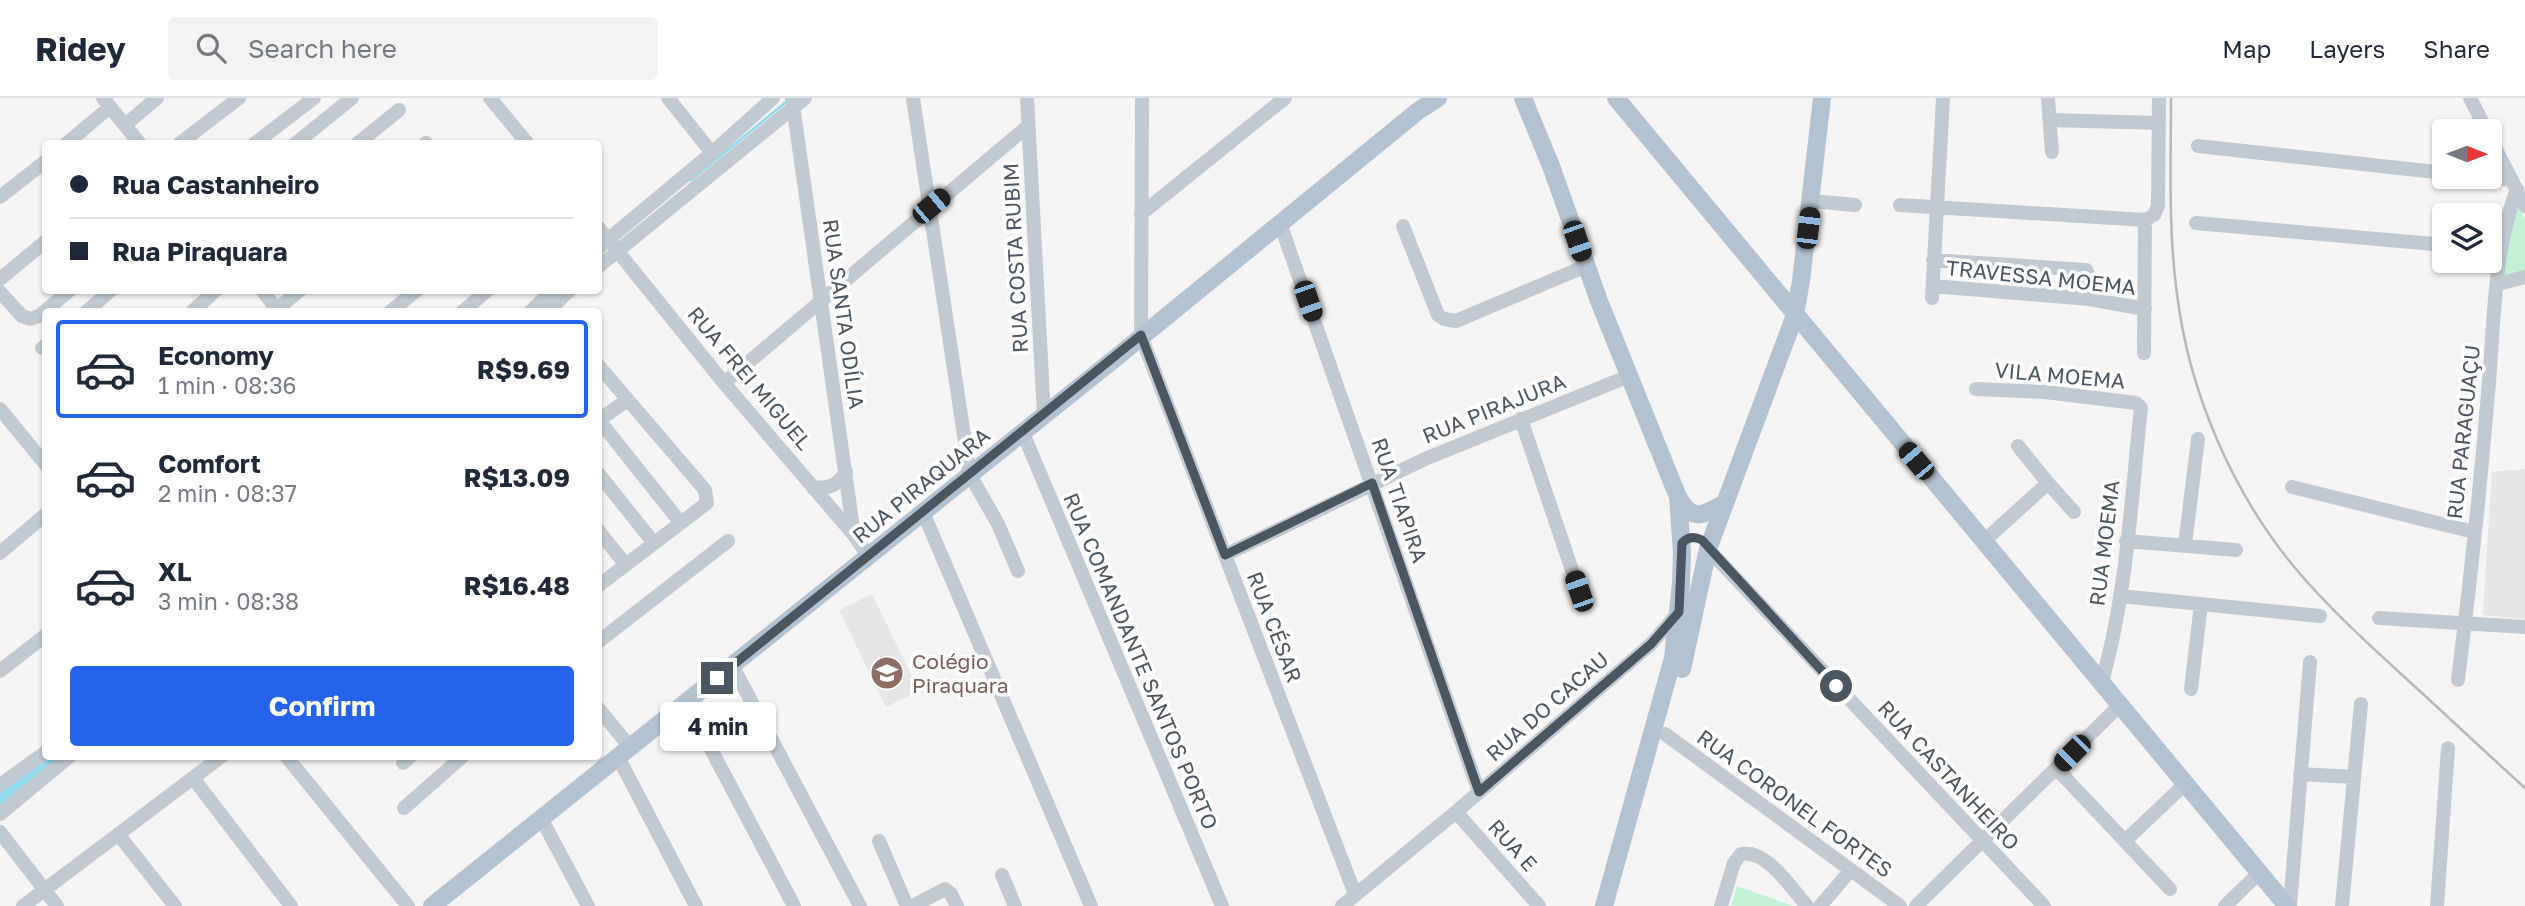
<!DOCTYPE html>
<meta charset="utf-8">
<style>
body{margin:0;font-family:"Golos Text",sans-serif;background:#f2f2f3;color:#1f2937;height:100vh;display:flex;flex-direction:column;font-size:26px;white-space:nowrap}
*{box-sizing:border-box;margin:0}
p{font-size:23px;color:#747a83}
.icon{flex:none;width:38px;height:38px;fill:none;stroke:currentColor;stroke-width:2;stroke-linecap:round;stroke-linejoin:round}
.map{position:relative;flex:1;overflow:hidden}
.drawer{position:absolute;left:42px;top:210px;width:560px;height:452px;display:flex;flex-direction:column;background:#fff;border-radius:7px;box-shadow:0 2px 5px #0004}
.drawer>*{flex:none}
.banner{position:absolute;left:42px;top:42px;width:560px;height:154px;border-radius:7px;box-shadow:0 2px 5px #0004;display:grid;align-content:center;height:154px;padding:0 28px;background:#fff}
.needle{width:46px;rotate:91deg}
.tools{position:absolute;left:2432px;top:21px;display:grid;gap:14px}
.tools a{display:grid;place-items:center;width:70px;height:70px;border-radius:7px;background:#fff;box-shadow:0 2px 5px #0004;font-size:35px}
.end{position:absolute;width:32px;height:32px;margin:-16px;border:9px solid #4a5661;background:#fff;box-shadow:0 0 0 4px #fff}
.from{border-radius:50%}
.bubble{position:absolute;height:49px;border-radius:7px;background:#fff;box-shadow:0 2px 5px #0004;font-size:23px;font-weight:700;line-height:49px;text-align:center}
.car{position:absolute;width:21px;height:42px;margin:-21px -10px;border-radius:9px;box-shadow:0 0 5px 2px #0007;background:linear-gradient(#222 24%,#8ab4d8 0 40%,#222 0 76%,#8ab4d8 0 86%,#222 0)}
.banner b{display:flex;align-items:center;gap:24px;height:66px;font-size:26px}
.banner b+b{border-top:2px solid #e0e1e3}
.banner i{width:18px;height:18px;background:#1f2937}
ul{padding:12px 0 0;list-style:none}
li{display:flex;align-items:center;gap:21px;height:98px;margin:0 14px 10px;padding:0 14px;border:4px solid transparent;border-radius:7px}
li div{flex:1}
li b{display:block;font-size:26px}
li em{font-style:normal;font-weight:700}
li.on{border-color:#2563eb}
li>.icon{width:63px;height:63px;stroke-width:1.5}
.primary-button{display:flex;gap:14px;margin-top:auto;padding:14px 28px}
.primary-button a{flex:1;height:80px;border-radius:7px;background:#2563eb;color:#fff;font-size:28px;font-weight:700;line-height:80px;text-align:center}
header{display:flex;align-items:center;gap:42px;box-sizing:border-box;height:98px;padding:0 35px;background:#fff;border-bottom:2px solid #e0e1e3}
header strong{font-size:33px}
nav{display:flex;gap:38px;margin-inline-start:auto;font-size:24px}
.search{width:490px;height:63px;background:#f2f2f3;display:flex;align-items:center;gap:18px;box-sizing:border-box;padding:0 24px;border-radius:7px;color:#747a83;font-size:26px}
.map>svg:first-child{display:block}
.education{fill:#e6e4e5}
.green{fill:#c3f1d5}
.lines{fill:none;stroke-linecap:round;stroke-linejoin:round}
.stream{stroke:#90daee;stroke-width:2.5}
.river{stroke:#90daee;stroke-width:18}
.minor{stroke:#c1cad2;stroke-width:14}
.major{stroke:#b3c2d1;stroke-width:18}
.rail{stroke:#b5b8bd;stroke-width:2.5}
.route{stroke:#4a5661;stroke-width:9}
.labels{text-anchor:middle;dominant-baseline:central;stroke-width:7;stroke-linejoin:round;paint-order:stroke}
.street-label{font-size:21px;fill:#4a5661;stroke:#fff}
.education-label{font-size:21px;fill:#785e54;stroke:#fff;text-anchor:start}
</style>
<header>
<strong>Ridey</strong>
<div class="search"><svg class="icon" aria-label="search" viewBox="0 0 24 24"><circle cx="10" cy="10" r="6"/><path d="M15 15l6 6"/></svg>Search here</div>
<nav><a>Map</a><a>Layers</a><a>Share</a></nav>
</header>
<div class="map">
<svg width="2525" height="808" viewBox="0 0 2525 808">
<rect width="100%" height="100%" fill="#f5f3f3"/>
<path class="education" d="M2525,371V521L2483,517L2492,374Z
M872,496L919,593L886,609L839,512Z"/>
<path class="green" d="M2517,104L2525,121V175L2501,180Z
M1737,788L1793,808H1731Z"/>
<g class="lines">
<path class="stream" d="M691,82L786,4"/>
<path class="river" d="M0,702L54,658"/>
<path class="minor" d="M103,0L140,46
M490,0L528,46
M668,0L712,55
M792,0L854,437
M913,0L970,377L998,426L1018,473
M1027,0L1044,317
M1142,0L1141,238L1355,796
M2048,0L2052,54
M2470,0L2487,33
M2050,22L2159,25
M125,27L157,0
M2490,40L2525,108
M66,46L110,9
M179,46L239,0
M254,46L314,0
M295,46L352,0
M357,46L399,12
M425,46L426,45
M2198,48L2445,75
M2482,79L2512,82
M0,99L46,63
M1811,103L1855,107
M1900,107L2145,122L2154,117L2158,108L2159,0
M1141,116L1285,0
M1280,125L1479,694
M2196,125L2445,147
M1403,128L1438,217L1444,221L1456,223L1586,168
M598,129L724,285L854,437L868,458
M598,150L712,55L773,0
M1933,162L2086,172L2089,178V201
M598,169L805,0
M0,181L46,143
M2498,186L2525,179
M1933,188L2089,201L2145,211
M262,192L279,214
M0,194L22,218L31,221L39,218L70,192
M1932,200L1943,0
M277,211L300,192
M86,214L111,192
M192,214L216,192
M390,214L417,192
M462,214L488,192
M530,214L553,192
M547,214L570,192
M42,250L46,247
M2144,255L2145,122
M598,267L705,392L707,405L598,488
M724,285L1028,28
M1976,291L2045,294L2136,305L2141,310C2131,402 2127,497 2101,587
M0,311L46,367
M598,321L680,424
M1521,321L1579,493
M598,323L627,302
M1023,335L1222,808
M2018,348L2048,385
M598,375L653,444
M2292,389L2474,434
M813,390C830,390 837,388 846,374
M923,414L1091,808
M598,432L625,466
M2126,443L2236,452
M1983,444L2048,385L2074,414
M2185,447L2198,341
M1708,451L2044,808
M0,455L46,416
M1225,457L1425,361L1629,278
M2120,498L2320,518
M2379,520L2525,529
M598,544L728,443
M732,567L860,808
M0,573L46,537
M2458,582C2470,487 2480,392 2488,296C2494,230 2493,154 2517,91
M2191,591L2201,506
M686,604L794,808
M598,610L630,649
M1665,636L1900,808
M286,658L408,808
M618,659L696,808
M403,665L411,658
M2056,670L2170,791
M2300,676L2354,679
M193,680L291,808
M0,687L46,654
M404,710L463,658
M1456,714L1539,808
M0,716L70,658
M541,720L588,808
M0,734L57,808
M118,736L175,808
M879,743L907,808
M2125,743L2185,686
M1002,777L1015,808
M23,808L222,658
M913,808L945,791L951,796L957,808
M1342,808L1456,714L1651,546L1678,515
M1721,808L1734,765L1741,756C1766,750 1792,791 1807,808
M1820,808L1851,772
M1916,808L2119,608
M2225,808L2259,775
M2290,808L2310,564
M2342,808L2361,606
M2437,808L2448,650"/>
<path class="major" d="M1523,0L1551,68L1599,203L1678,399L1682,455L1681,485L1673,560L1604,808
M1616,0L2287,808
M1678,399C1692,424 1702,418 1723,406
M1682,571L1708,451L1795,217L1801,183L1822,0
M432,808L1118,258L1418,13L1438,0"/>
<path class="rail" d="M2171,0C2171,65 2168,131 2177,196C2189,294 2232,394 2295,470C2327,508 2364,542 2400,575C2442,613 2483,652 2525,690"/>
</g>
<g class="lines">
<path class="route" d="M717,580L1141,237L1225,457L1372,385L1479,694L1651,546L1679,514L1682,445C1688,439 1693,438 1702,442L1836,588"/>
</g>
<defs>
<symbol id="school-disc" viewBox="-11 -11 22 22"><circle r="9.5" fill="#8d6e63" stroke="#fff"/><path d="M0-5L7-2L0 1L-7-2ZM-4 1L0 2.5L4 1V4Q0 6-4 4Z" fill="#fff"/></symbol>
</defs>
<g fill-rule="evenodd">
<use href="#school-disc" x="868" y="556" width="38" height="38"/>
</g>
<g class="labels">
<g class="street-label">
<text transform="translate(1015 160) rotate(-93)">RUA COSTA RUBIM</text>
<text transform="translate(2041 179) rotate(6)">TRAVESSA MOEMA</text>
<text transform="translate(844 216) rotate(82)">RUA SANTA ODÍLIA</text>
<text transform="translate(2060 277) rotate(5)">VILA MOEMA</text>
<text transform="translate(750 280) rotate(50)">RUA FREI MIGUEL</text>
<text transform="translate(1494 310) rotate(-22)">RUA PIRAJURA</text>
<text transform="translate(2463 334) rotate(-84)">RUA PARAGUAÇU</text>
<text transform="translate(921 387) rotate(-39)">RUA PIRAQUARA</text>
<text transform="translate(1400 402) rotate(71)">RUA TIAPIRA</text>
<text transform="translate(2104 445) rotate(-83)">RUA MOEMA</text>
<text transform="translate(1275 529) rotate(69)">RUA CÉSAR</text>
<text transform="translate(1141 563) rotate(67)">RUA COMANDANTE SANTOS PORTO</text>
<text transform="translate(1547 608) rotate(-41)">RUA DO CACAU</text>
<text transform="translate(1949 677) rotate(47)">RUA CASTANHEIRO</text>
<text transform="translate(1795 705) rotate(36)">RUA CORONEL FORTES</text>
<text transform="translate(1513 747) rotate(48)">RUA E</text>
</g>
<g class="education-label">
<text x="912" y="563">Colégio<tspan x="912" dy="24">Piraquara</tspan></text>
</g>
</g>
</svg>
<div class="tools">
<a><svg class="needle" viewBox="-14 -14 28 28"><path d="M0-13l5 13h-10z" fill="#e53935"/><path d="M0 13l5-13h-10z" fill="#747a83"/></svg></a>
<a><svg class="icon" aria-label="layers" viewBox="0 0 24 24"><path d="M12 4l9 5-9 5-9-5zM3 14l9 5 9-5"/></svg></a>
</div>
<i class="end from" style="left:1836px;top:588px"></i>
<i class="end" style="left:717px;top:580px"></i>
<div class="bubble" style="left:660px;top:604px;width:116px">4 min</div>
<i class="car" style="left:931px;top:108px;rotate:50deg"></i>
<i class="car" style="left:1808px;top:130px;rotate:7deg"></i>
<i class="car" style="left:1577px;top:143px;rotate:161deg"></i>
<i class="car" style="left:1308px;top:203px;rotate:161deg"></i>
<i class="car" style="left:1916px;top:363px;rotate:320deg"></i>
<i class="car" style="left:1579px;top:493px;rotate:341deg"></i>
<i class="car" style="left:2072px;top:655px;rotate:225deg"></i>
<div class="banner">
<b><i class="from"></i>Rua Castanheiro</b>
<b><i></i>Rua Piraquara</b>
</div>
<section class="drawer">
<ul>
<li class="on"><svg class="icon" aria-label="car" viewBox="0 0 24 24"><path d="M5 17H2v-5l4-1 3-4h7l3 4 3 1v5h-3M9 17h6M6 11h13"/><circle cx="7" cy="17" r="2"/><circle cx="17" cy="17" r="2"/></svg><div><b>Economy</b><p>1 min · 08:36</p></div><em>R$9.69</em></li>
<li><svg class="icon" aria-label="car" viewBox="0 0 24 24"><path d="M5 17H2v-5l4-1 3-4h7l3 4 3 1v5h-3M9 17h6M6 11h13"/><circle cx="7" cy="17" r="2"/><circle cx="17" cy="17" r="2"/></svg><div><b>Comfort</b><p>2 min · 08:37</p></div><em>R$13.09</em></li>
<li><svg class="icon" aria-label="car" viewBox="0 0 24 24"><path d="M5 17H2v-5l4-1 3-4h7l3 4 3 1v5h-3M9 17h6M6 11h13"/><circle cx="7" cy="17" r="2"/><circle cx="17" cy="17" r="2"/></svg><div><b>XL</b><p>3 min · 08:38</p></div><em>R$16.48</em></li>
</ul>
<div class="primary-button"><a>Confirm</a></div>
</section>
</div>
